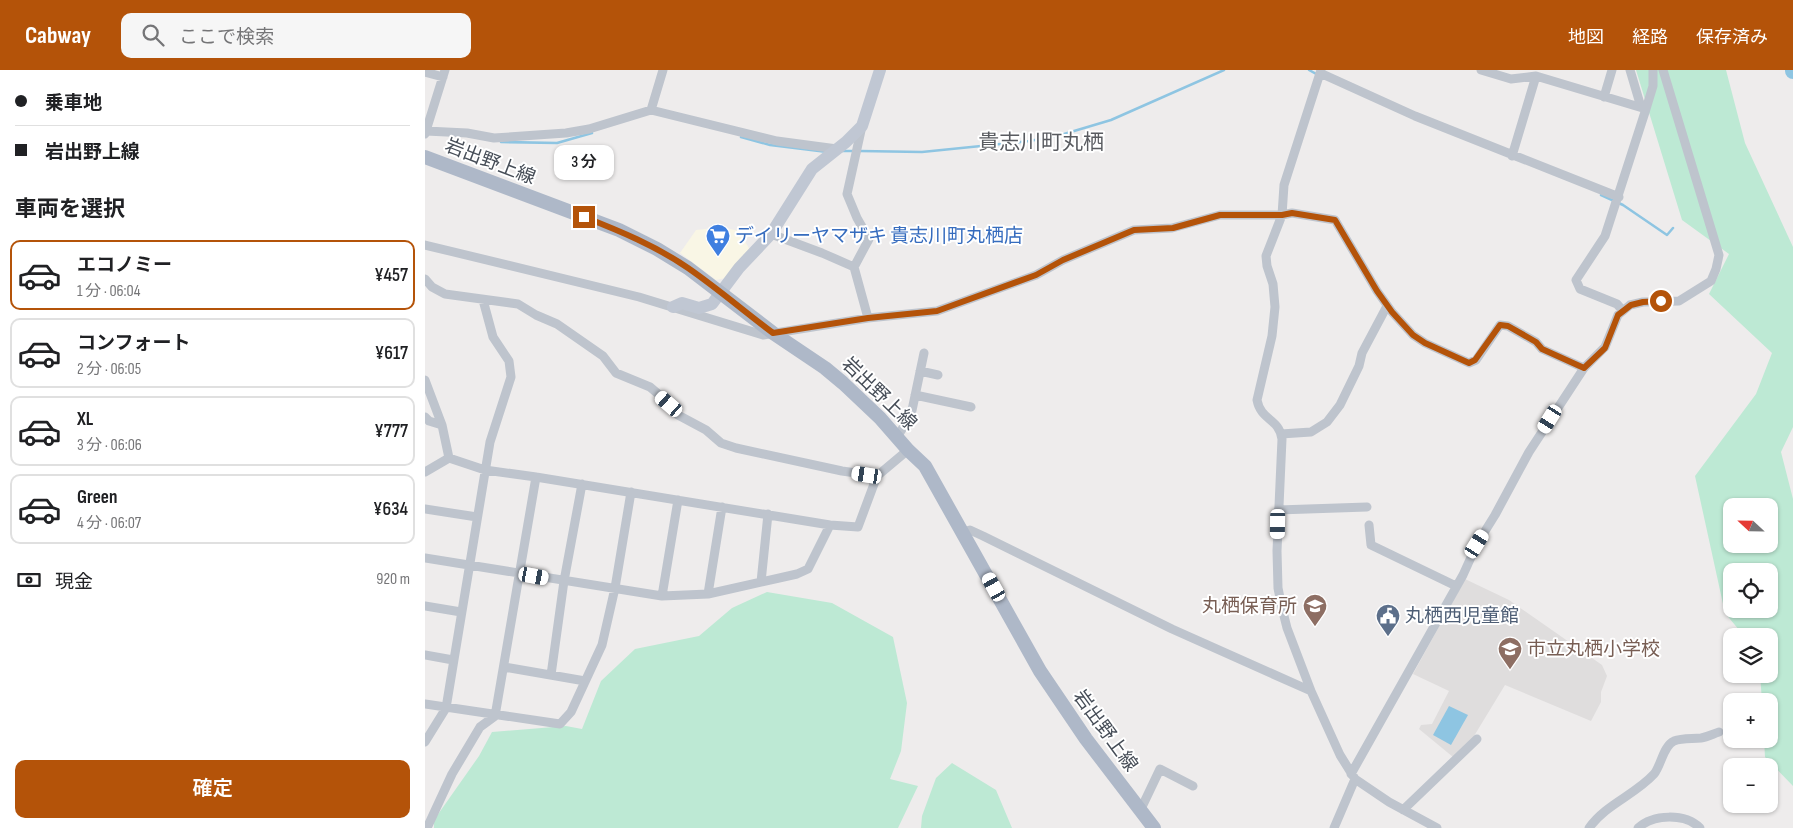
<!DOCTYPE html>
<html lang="ja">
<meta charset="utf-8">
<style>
body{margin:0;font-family:"Sofia Sans Condensed","Noto Sans JP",sans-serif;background:#f6f6f6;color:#202124;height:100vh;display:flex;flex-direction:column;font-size:19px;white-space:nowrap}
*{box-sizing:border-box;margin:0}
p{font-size:16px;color:#757577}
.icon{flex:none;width:28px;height:28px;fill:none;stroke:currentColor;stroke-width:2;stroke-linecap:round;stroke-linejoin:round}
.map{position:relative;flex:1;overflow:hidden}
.details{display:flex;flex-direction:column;background:#fff;width:425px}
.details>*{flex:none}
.banner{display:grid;align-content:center;height:110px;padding:0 15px;background:#fff}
.needle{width:32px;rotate:292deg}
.buttons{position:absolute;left:1298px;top:428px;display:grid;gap:10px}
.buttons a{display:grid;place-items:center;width:55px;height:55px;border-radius:10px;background:#fff;box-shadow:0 1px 4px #0004;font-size:25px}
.end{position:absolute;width:22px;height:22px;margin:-11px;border:6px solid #b45309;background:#fff;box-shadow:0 0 0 2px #fff}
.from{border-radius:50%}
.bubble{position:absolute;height:35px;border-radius:10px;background:#fff;box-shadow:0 1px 4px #0004;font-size:16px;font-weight:600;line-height:35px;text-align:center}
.car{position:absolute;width:15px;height:30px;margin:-15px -8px;border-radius:6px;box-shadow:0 0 4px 1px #0007;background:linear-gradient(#fff 24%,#345 0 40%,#fff 0 76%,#345 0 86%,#fff 0)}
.banner b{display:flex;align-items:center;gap:18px;height:48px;font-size:19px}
.banner b+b{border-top:1px solid #e0e0e0}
.banner i{width:12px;height:12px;background:#202124}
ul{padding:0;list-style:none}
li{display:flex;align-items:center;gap:15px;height:70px;margin:0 10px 8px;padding:0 5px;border:2px solid #e0e0e0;border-radius:10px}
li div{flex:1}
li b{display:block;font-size:19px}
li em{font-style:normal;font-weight:600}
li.active{border-color:#b45309}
li>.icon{width:45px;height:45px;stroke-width:1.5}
h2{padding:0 15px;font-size:22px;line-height:60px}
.pay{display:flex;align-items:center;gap:12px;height:55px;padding:0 15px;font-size:19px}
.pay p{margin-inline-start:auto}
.action{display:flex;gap:10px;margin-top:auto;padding:10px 15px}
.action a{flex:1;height:58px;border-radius:10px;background:#b45309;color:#fff;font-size:20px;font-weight:600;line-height:58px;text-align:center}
header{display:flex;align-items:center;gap:30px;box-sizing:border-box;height:70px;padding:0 25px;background:#b45309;color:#fff}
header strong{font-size:24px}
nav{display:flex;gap:28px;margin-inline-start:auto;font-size:18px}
.search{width:350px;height:45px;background:#f6f6f6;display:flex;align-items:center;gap:12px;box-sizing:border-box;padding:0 18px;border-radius:10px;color:#757577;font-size:19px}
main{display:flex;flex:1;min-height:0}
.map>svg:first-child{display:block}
.commercial{fill:#f9f6e5}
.education{fill:#dfdddd}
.green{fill:#bde9d4;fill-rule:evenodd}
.water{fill:#8ec5e2}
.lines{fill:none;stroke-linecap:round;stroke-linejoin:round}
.stream{stroke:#8ec5e2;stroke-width:2.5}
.river{stroke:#8ec5e2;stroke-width:16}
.street{stroke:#bec4cd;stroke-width:9}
.secondary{stroke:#c0c7d3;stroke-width:12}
.primary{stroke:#aeb8c8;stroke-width:14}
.route{stroke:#b45309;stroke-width:6}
.labels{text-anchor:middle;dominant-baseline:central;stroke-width:4;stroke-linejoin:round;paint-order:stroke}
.street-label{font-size:19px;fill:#464d57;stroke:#fff}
.shop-label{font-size:19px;fill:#366cbe;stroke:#fff;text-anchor:start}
.education-label{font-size:19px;fill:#785e54;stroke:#fff;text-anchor:end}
.service-label{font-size:19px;fill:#4e5e75;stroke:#fff;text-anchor:start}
.quarter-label{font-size:21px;fill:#595b60;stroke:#fff}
</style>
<header>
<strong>Cabway</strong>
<div class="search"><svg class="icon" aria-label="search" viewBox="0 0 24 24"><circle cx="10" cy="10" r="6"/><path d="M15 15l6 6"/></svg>ここで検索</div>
<nav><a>地図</a><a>経路</a><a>保存済み</a></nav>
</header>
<main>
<section class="details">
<div class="banner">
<b><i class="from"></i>乗車地</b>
<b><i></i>岩出野上線</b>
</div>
<h2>車両を選択</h2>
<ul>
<li class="active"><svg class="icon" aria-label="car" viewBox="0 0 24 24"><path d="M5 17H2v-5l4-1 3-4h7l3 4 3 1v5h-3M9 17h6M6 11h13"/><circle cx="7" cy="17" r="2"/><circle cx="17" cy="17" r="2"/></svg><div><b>エコノミー</b><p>1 分 · 06:04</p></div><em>¥457</em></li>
<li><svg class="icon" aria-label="car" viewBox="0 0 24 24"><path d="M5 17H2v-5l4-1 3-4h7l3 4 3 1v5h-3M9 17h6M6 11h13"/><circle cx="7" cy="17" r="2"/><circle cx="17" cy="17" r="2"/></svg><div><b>コンフォート</b><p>2 分 · 06:05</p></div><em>¥617</em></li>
<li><svg class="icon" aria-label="car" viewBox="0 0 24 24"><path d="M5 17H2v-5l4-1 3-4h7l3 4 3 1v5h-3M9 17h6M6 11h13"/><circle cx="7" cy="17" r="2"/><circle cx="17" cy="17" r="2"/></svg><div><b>XL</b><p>3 分 · 06:06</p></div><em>¥777</em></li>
<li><svg class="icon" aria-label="car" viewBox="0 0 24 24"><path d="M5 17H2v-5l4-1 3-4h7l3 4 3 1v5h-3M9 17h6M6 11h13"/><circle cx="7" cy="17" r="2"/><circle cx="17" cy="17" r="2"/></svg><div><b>Green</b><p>4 分 · 06:07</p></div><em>¥634</em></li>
</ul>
<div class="pay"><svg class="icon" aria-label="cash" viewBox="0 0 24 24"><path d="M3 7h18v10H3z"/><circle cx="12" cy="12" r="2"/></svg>現金<p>920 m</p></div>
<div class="action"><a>確定</a></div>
</section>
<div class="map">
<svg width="1368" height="758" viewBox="0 0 1368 758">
<rect width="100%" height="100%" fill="#eeecec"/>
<path class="commercial" d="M297,157L314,161L325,180L301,208L291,210L255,183L271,160Z"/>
<path class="education" d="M1040,509L1084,530L1177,595L1182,606L1176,622V632L1166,651L1080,615L1046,671L1028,687L994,659L996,655L1007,654L1024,621L988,604Z"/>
<path class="green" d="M1211,0H1301L1320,73L1368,177V357L1356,382L1368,429V716L1340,687L1339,669H1344V631H1337L1335,604H1344V566H1319L1300,543L1270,406L1331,324L1347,283L1284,224L1304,184L1257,150ZM1306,436H1344V474H1306ZM1306,501H1344V539H1306Z
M342,522L407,533L468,567L482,633L476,681L465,709L493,716L473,758H9V750L54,686L67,662L141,656L157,659L176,611L210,579L274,566L307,538Z
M527,693L571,720L587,758H496L497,746L511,708Z"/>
<path class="water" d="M1024,636L1043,645L1026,675L1008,665Z"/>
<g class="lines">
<path class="stream" d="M884,0L893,5
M316,67L345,75L402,82
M76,72L132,73L167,63
M417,81H429
M435,81L497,82L605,71L639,64L686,50L799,0
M1176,125L1198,135L1242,165L1248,158"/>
<path class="river" d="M1368,0V1"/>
<path class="street" d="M896,0L859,115L857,145L841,186L842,196L848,214L850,237L847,266L832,330C836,351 854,348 857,369L852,481L853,518L857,538L862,558L886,621L915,685L930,709L964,732L1012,758
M1056,0L1086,9L1111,6L1221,39L1180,166L1151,210L1155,219L1192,234L1198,241
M1205,0L1216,37
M0,2L18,7
M895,3L990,46L1194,127
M1179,27L1187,0
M1221,39L1228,16V0
M226,40L238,0
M437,56L422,124L432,148L444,169L429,197L443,248
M1,61L42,63L69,68L141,63L164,59L226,40L352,71L412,79
M0,64L20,0
M1087,86L1111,6
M346,164L397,183L429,197
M0,175L214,227L338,265L443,248L512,241L611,205L638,190L709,160L747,158L795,145H857L867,143L910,150L952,221L967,242L988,265L1000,273L1044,293L1051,290L1075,255L1083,256L1111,272L1117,279L1159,298
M0,209L7,217L20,224L93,234L111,245L132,254L178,286L191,303L225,317L245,334L253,345L281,360L296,373L311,378L417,401L452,406
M495,301L513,305
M0,310L17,355
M490,325L546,337
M0,347L4,351L17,355L24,388
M856,364L886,362L902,352L915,335L934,296L937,283L962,236
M472,367L486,345L499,283
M24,388L60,400L111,407L405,455L433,457L452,406L483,380
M0,402L24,388
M0,439L52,447
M853,440L942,437
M944,455L946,475L1031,516
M537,462L545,460L558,466L747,559L886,621
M0,488L237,526L283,524L372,504L383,499L405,455
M336,512L343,444
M283,524L297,437
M237,526L253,430
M0,536L36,542
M0,585L28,590
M79,597L160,611
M126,605L139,511L157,414
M0,634L135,654L146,642L177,575L190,518L206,422
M0,672L21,638L65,372L86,307L84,291L68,267L58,230
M926,704L1038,505L1052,474L1070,445L1104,382L1159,298L1180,277L1193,245L1205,235L1218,232L1254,231L1286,211L1291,199L1294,185L1238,0
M978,740L1052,669
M715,741L735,699L768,716
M2,758L27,704L55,657L70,646L111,407
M909,758L930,709
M1164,758C1181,734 1210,725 1229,704C1236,696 1238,676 1249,671C1257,668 1267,669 1276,668C1282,667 1288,664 1294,662
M1213,758C1228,744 1260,743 1275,758"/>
<path class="secondary" d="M248,237L257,233L274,238L287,234L314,198L346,164L387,99L421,72L437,56L455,0"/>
<path class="primary" d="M0,87L194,160L232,179L263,198L348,263L400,298L418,313L455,348L483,380L500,396L615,601L661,669L729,758"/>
</g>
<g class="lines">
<path class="route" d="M159,147C195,161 231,176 263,198C292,218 320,242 348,263L443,248L512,241L611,205L638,190L709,160L748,158L795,145H857L867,143L910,150L952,221L967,242L988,265L1000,273L1044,293L1050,290L1075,255L1083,256L1111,272L1117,279L1159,298L1180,278L1193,245L1206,235L1218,232L1236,231"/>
</g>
<defs>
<symbol id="supermarket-pin" viewBox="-11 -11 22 30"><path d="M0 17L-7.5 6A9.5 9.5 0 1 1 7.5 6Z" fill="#3f7fe0" stroke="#fff"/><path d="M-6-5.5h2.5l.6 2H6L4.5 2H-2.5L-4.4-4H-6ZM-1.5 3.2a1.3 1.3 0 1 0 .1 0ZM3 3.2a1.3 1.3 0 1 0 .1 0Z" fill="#fff"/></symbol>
<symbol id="school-pin" viewBox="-11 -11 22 30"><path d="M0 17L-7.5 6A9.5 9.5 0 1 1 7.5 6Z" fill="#8d6e63" stroke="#fff"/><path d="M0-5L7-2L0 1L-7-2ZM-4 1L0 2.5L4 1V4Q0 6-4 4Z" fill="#fff"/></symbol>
<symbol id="civic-pin" viewBox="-11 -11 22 30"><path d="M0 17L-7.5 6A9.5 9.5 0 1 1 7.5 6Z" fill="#5c6f8a" stroke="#fff"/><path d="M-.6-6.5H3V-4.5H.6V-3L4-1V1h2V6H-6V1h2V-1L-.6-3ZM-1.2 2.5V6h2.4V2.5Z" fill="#fff"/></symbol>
</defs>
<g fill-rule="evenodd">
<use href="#supermarket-pin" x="279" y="152" width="28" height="38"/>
<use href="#school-pin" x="876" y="522" width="28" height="38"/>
<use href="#civic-pin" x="949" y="532" width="28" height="38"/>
<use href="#school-pin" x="1071" y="565" width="28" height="38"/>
</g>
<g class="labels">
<g class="street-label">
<text transform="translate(65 92) rotate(21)">岩出野上線</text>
<text transform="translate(454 324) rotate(44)">岩出野上線</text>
<text transform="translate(680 661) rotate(54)">岩出野上線</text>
</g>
<g class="shop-label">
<text x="310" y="166">デイリーヤマザキ 貴志川町丸栖店</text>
</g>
<g class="education-label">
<text x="872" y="536">丸栖保育所</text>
<text x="1102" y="579" text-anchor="start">市立丸栖小学校</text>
</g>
<g class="service-label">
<text x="980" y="546">丸栖西児童館</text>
</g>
<g class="quarter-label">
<text x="616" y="72">貴志川町丸栖</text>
</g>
</g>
</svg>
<div class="buttons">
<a><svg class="needle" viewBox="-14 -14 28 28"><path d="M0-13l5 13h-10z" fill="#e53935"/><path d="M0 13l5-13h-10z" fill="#757577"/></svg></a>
<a><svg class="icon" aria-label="locate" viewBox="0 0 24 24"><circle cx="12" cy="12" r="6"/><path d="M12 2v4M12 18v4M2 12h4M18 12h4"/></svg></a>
<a><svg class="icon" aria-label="layers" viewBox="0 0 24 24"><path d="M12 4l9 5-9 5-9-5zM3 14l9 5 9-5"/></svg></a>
<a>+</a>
<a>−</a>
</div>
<i class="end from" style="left:1236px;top:231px"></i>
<i class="end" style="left:159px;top:147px"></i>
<div class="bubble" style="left:129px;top:75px;width:60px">3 分</div>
<i class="car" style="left:244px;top:334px;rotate:311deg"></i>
<i class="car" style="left:1125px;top:349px;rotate:212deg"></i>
<i class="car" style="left:442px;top:405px;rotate:279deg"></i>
<i class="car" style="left:853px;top:454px;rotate:181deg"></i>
<i class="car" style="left:1052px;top:474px;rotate:32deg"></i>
<i class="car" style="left:109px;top:506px;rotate:100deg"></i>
<i class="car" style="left:569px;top:517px;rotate:331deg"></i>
</div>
</main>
